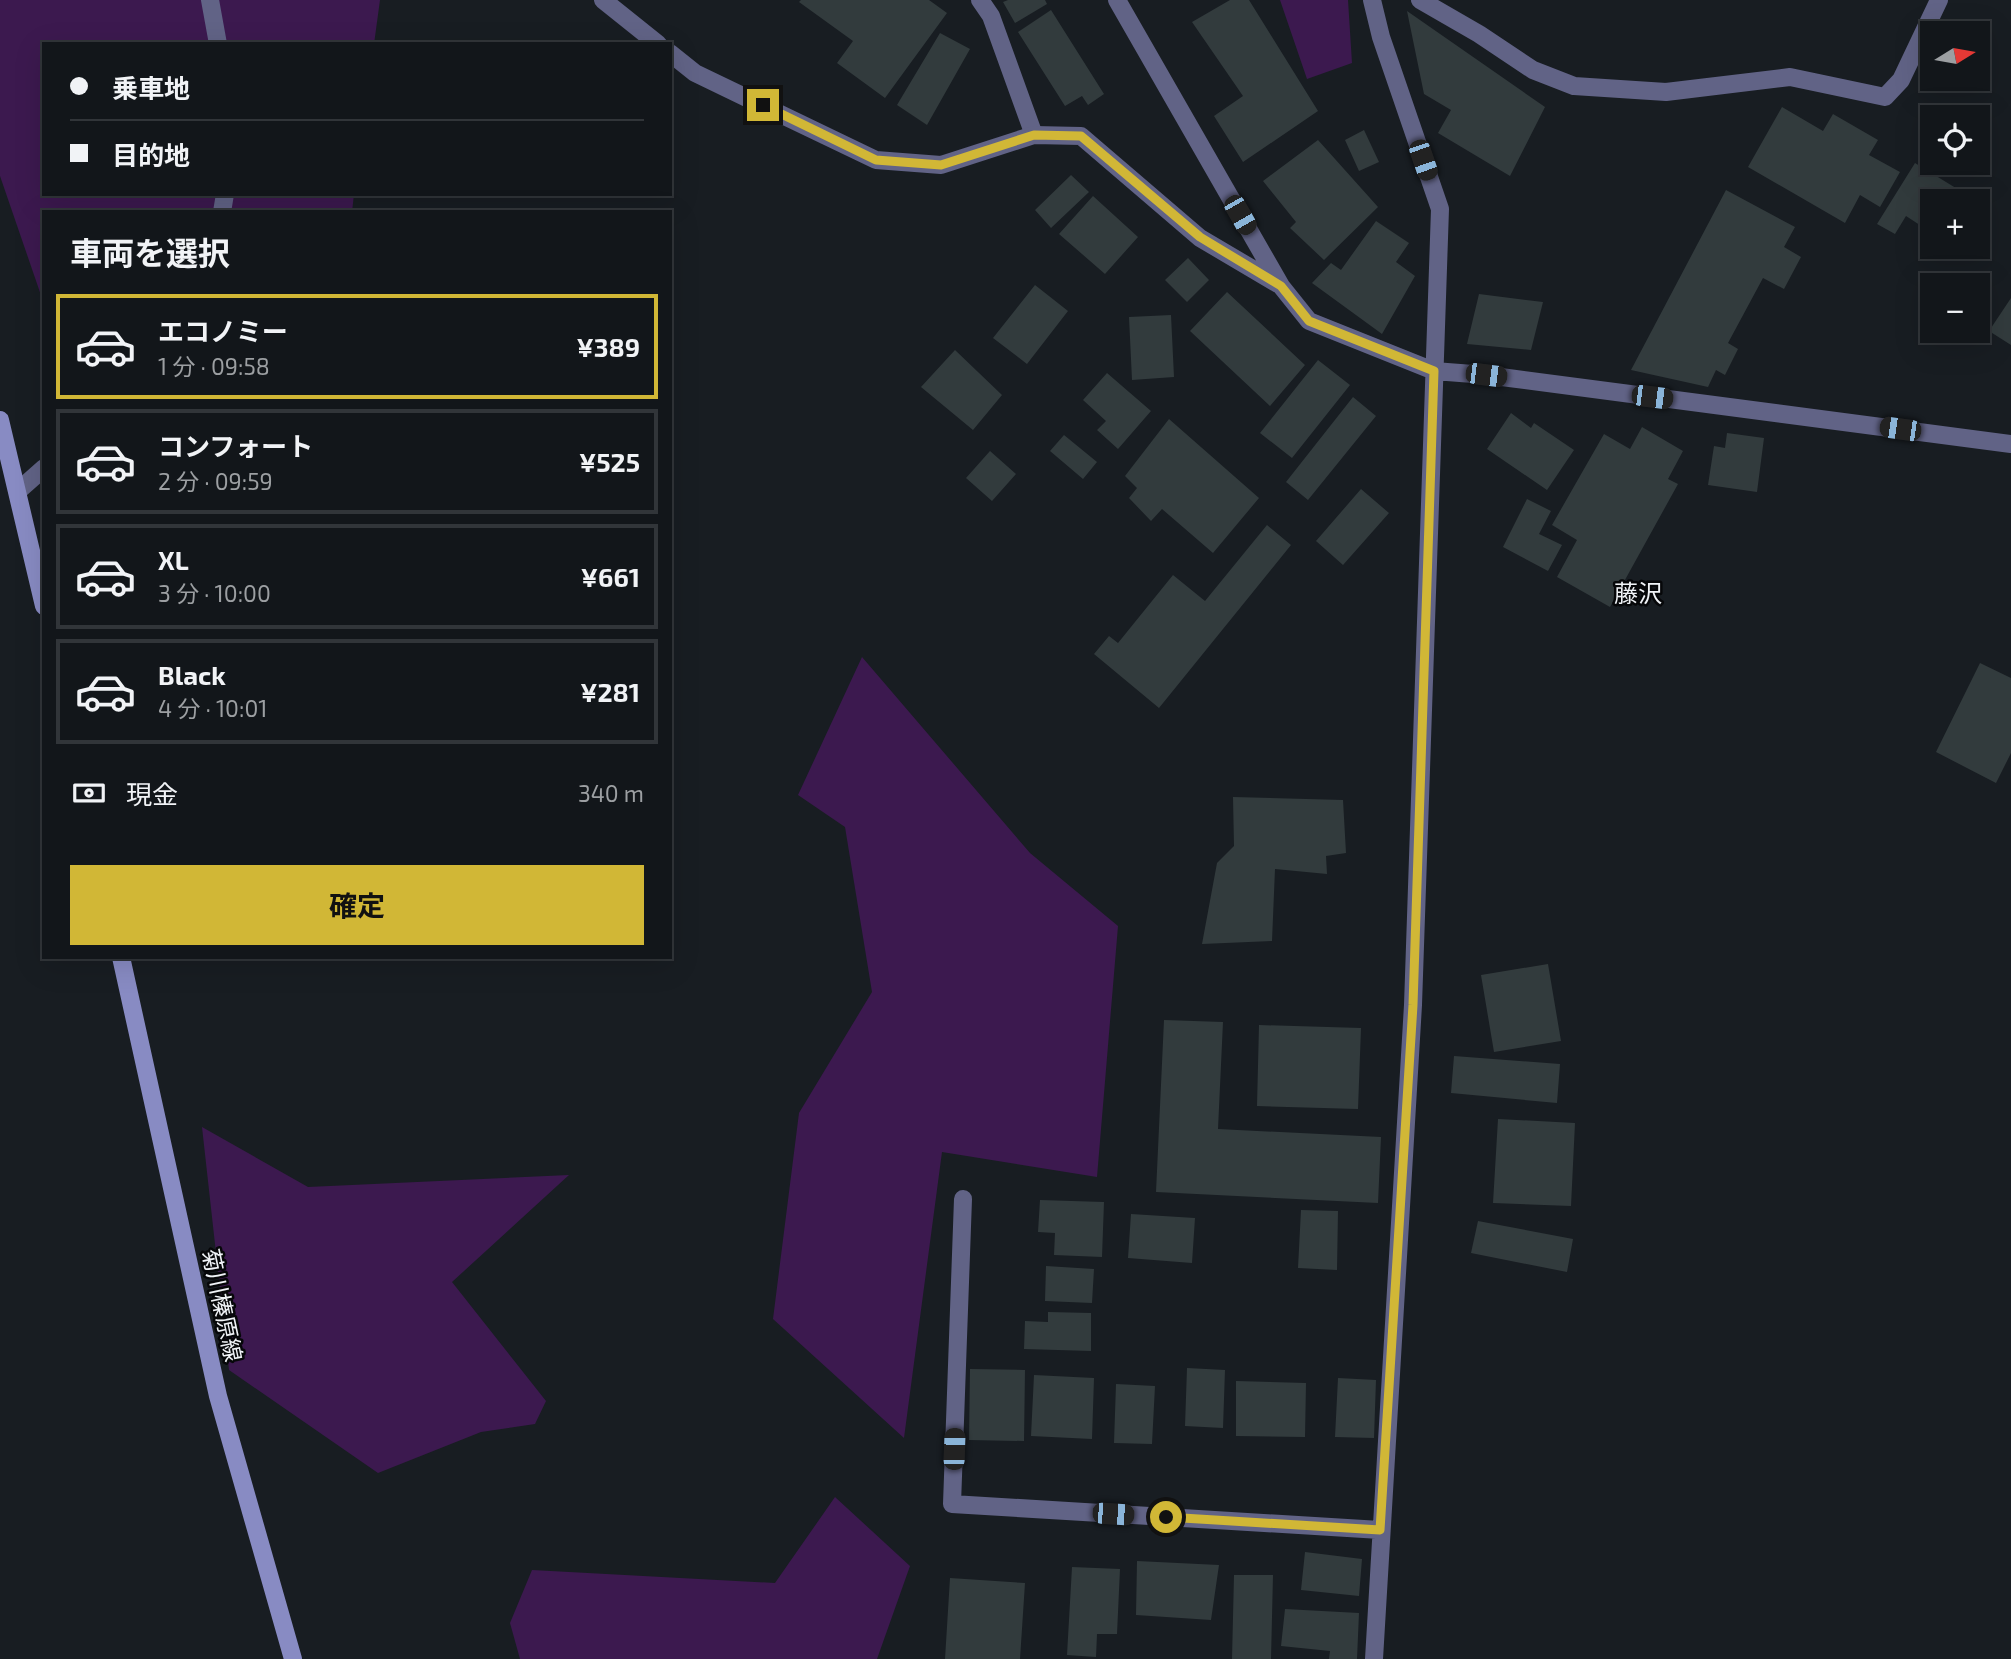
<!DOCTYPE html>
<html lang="ja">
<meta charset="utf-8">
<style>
body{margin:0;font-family:"Exo 2","Noto Sans JP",sans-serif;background:#1f2327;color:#f1f3f6;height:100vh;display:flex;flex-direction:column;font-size:26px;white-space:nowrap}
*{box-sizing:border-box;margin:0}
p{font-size:23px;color:#9c9fa2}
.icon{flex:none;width:38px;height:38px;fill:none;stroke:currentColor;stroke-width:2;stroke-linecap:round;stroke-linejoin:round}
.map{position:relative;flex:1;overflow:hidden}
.panel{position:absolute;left:42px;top:210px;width:630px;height:749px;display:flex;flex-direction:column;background:#12161a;border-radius:0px;box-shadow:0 7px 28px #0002,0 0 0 2px #313539}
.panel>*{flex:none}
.top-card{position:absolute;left:42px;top:42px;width:630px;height:154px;border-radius:0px;box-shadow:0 7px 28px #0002,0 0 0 2px #313539;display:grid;align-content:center;height:154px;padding:0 28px;background:#12161a}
.needle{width:46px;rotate:79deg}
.buttons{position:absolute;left:1920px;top:21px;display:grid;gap:14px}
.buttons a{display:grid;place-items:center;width:70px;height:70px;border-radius:0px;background:#12161a;box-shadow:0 7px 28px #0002,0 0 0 2px #313539;font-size:35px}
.end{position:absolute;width:32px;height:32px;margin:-16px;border:9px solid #d1b736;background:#111;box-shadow:0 0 0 4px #111}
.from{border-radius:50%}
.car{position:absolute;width:21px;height:42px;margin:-21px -10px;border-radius:9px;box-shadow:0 0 5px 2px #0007;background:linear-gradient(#222 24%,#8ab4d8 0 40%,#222 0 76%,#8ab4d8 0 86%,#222 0)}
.top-card b{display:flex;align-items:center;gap:24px;height:66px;font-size:26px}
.top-card b+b{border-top:2px solid #313539}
.top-card i{width:18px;height:18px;background:#f1f3f6}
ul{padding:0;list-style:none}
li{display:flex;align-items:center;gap:21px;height:105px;margin:0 14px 10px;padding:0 14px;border:4px solid #313539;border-radius:0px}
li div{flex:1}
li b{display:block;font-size:26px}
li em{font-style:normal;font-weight:700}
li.on{border-color:#d1b736}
li>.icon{width:63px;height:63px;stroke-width:1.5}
h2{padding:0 28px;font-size:32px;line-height:84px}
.pay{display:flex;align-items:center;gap:18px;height:77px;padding:0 28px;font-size:26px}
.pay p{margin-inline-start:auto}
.cta{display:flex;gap:14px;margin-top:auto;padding:14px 28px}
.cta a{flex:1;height:80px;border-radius:0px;background:#d1b736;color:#111;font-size:28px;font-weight:700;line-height:80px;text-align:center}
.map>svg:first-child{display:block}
.green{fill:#3c194f}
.building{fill:#323b3d}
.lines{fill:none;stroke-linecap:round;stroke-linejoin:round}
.lane{stroke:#616386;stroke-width:18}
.street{stroke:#616386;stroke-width:18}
.secondary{stroke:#888bc3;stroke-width:18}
.route{stroke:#d1b736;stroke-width:9}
.labels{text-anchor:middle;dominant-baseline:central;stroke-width:5;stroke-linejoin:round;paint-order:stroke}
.street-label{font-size:23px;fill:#f0f3f7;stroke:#060709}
.neighbourhood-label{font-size:24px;fill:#f0f3f7;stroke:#060709}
</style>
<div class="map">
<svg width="2011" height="1659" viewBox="0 0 2011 1659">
<rect width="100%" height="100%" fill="#181d22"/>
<path class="green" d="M0,0H380L374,44H44V194H354L352,212H44V304L0,176Z
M1280,0H1348L1352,63L1307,79Z
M862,657L1030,853L1118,926L1097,1177L942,1152L904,1438L773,1319L799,1113L872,992L845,827L798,795Z
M202,1127L308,1187L569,1175L452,1282L546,1401L535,1424L481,1432L378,1473L229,1370Z
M835,1497L910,1566L877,1659H520L510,1623L532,1570L775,1583Z"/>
<path class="building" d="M801,0H929L947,13L885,98L837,63L853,41L799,2Z
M1008,0H1045L1047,4L1015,23L1003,2Z
M1230,0H1249L1318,111L1243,162L1214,116L1243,96L1192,22Z
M1051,10L1104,94L1088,105L1082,96L1065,106L1018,32Z
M1407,11L1545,107L1510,176L1438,133L1451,110L1424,94Z
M940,33L970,49L927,125L897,105Z
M1782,107L1823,131L1833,114L1878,140L1869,155L1900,172L1880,207L1860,195L1845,223L1748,167Z
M1364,130L1379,162L1359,171L1345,140Z
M1318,140L1378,207L1324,260L1290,228L1296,222L1263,181Z
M1915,163L1977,201H1932V233L1906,216L1895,234L1877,224Z
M1071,175L1089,192L1051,228L1035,210Z
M1726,190L1795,227L1784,247L1801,257L1784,289L1763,278L1728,343L1738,349L1725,375L1716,370L1708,387L1631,370Z
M1093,196L1138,237L1105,274L1059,234Z
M1978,202L1992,211L1978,235Z
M1376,221L1409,243L1396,262L1415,276L1382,334L1312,283L1331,263L1341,270Z
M1188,258L1209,280L1187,302L1165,280Z
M1035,285L1068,311L1027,364L993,338Z
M1227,292L1305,365L1270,406L1190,331Z
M1479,294L1543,302L1531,350L1467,344Z
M2011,298V345L1989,331Z
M1171,315L1174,377L1132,380L1129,317Z
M955,350L1002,395L973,430L921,387Z
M1318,360L1350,385L1292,458L1260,433Z
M1107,373L1151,411L1118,449L1097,430L1106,421L1083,400Z
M1353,397L1376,416L1308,500L1286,482Z
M1511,413L1531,428L1534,423L1574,450L1547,490L1487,449Z
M1169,419L1259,498L1213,553L1162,509L1151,521L1129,498L1137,488L1125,476Z
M1642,427L1683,451L1668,479L1678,484L1610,607L1557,577L1577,540L1552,525L1604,434L1630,449Z
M1727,433L1764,438L1757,492L1708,485L1714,446L1725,448Z
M1064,435L1097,462L1083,479L1050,451Z
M990,451L1016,474L992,501L966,478Z
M1361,489L1389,513L1343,565L1316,541Z
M1527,499L1551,511L1539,534L1562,545L1548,571L1503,547Z
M1267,525L1291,545L1159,708L1094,654L1109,636L1118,643L1173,575L1205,601Z
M1980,663L2011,678V753L1996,783L1936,752Z
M1233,797L1343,800L1346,853L1326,856L1327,874L1275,869L1272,941L1202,944L1217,863L1234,846Z
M1548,964L1561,1041L1494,1052L1481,975Z
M1164,1020L1223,1022L1218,1129L1381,1137L1378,1203L1156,1192Z
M1259,1025L1361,1028L1358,1109L1257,1106Z
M1454,1056L1560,1064L1557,1103L1451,1093Z
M1498,1119L1575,1123L1571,1206L1493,1203Z
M1040,1200L1104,1202L1102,1257L1054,1255L1055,1233L1038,1232Z
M1301,1210L1338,1211L1337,1270L1298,1268Z
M1131,1214L1195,1218L1192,1263L1128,1258Z
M1478,1221L1573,1239L1567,1272L1471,1253Z
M1046,1266L1094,1269L1092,1303L1045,1301Z
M1048,1312L1091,1313V1351L1024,1349L1025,1321L1048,1322Z
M1187,1368L1225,1370L1223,1428L1185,1426Z
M970,1369L1025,1370L1024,1441L969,1440Z
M1034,1375L1094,1378L1092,1439L1031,1436Z
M1338,1378L1376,1380L1374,1438L1335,1437Z
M1236,1381L1306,1383L1305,1437L1236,1436Z
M1116,1384L1155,1386L1152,1444L1114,1443Z
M1305,1552L1362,1559L1359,1596L1301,1590Z
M1137,1561L1219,1565L1211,1620L1136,1615Z
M1072,1567L1120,1569L1117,1634H1097L1096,1657L1067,1655Z
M1234,1575H1273L1271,1659H1232Z
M950,1578L1025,1583L1020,1659H945Z
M1285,1609L1359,1613L1357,1659H1329L1330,1651L1281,1646Z"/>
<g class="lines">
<path class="lane" d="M980,0L991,16L1034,135
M1420,0L1479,34L1533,70L1574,86L1666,92L1790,77L1885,97L1901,80L1939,0"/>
<path class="street" d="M210,0L218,44
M603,0L658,44
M1117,0L1281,286L1309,321L1434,371L1486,375L2011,444
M1372,0L1381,37L1440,209L1413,1005L1374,1659
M670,53L695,73L876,160L941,165L1034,135L1081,136L1200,238L1278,284
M222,212L225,194
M18,491L44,468
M963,1199L952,1504L1380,1530"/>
<path class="secondary" d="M0,420L44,606
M121,957L218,1396L293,1659"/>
</g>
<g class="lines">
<path class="route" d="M763,105L876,160L941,165L1034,135L1081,136L1200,237L1281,286L1309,321L1434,371L1413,1005L1380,1530L1166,1517"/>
</g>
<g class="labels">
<g class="street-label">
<text transform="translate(223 1305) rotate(78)">菊川榛原線</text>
</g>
<g class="neighbourhood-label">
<text x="1638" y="592">藤沢</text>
</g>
</g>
</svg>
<div class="buttons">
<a><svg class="needle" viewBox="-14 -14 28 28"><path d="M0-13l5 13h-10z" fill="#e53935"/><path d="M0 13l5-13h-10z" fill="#9c9fa2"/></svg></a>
<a><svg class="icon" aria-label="locate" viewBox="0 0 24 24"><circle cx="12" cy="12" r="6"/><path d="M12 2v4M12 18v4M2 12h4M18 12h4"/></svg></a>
<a>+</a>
<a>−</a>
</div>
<i class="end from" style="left:1166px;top:1517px"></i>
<i class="end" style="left:763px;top:105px"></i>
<i class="car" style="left:1423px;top:160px;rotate:161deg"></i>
<i class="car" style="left:1240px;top:215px;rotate:150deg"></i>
<i class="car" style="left:1486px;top:375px;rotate:97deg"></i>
<i class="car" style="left:1652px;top:397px;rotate:97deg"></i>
<i class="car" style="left:1900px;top:429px;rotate:278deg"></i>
<i class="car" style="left:954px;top:1449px;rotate:2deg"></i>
<i class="car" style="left:1113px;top:1514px;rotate:94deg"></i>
<div class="top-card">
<b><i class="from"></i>乗車地</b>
<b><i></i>目的地</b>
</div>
<section class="panel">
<h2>車両を選択</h2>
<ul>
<li class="on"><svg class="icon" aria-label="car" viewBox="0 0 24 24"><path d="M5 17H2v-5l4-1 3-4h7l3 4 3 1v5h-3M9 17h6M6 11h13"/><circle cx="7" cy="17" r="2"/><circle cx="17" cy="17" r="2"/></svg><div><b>エコノミー</b><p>1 分 · 09:58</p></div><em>¥389</em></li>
<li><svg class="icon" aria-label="car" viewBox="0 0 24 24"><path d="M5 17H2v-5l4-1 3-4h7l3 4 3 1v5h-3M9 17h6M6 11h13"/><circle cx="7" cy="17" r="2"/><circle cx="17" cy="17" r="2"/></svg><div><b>コンフォート</b><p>2 分 · 09:59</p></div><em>¥525</em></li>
<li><svg class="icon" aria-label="car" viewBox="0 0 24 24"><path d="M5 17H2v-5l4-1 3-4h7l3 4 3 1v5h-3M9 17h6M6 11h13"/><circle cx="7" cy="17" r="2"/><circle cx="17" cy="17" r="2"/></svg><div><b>XL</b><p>3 分 · 10:00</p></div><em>¥661</em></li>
<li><svg class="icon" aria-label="car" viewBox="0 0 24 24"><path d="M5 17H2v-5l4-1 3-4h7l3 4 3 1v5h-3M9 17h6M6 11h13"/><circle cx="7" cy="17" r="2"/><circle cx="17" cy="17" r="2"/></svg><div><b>Black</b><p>4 分 · 10:01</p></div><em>¥281</em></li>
</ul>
<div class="pay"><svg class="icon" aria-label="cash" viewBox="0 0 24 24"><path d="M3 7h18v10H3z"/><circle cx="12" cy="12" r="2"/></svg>現金<p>340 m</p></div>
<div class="cta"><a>確定</a></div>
</section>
</div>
